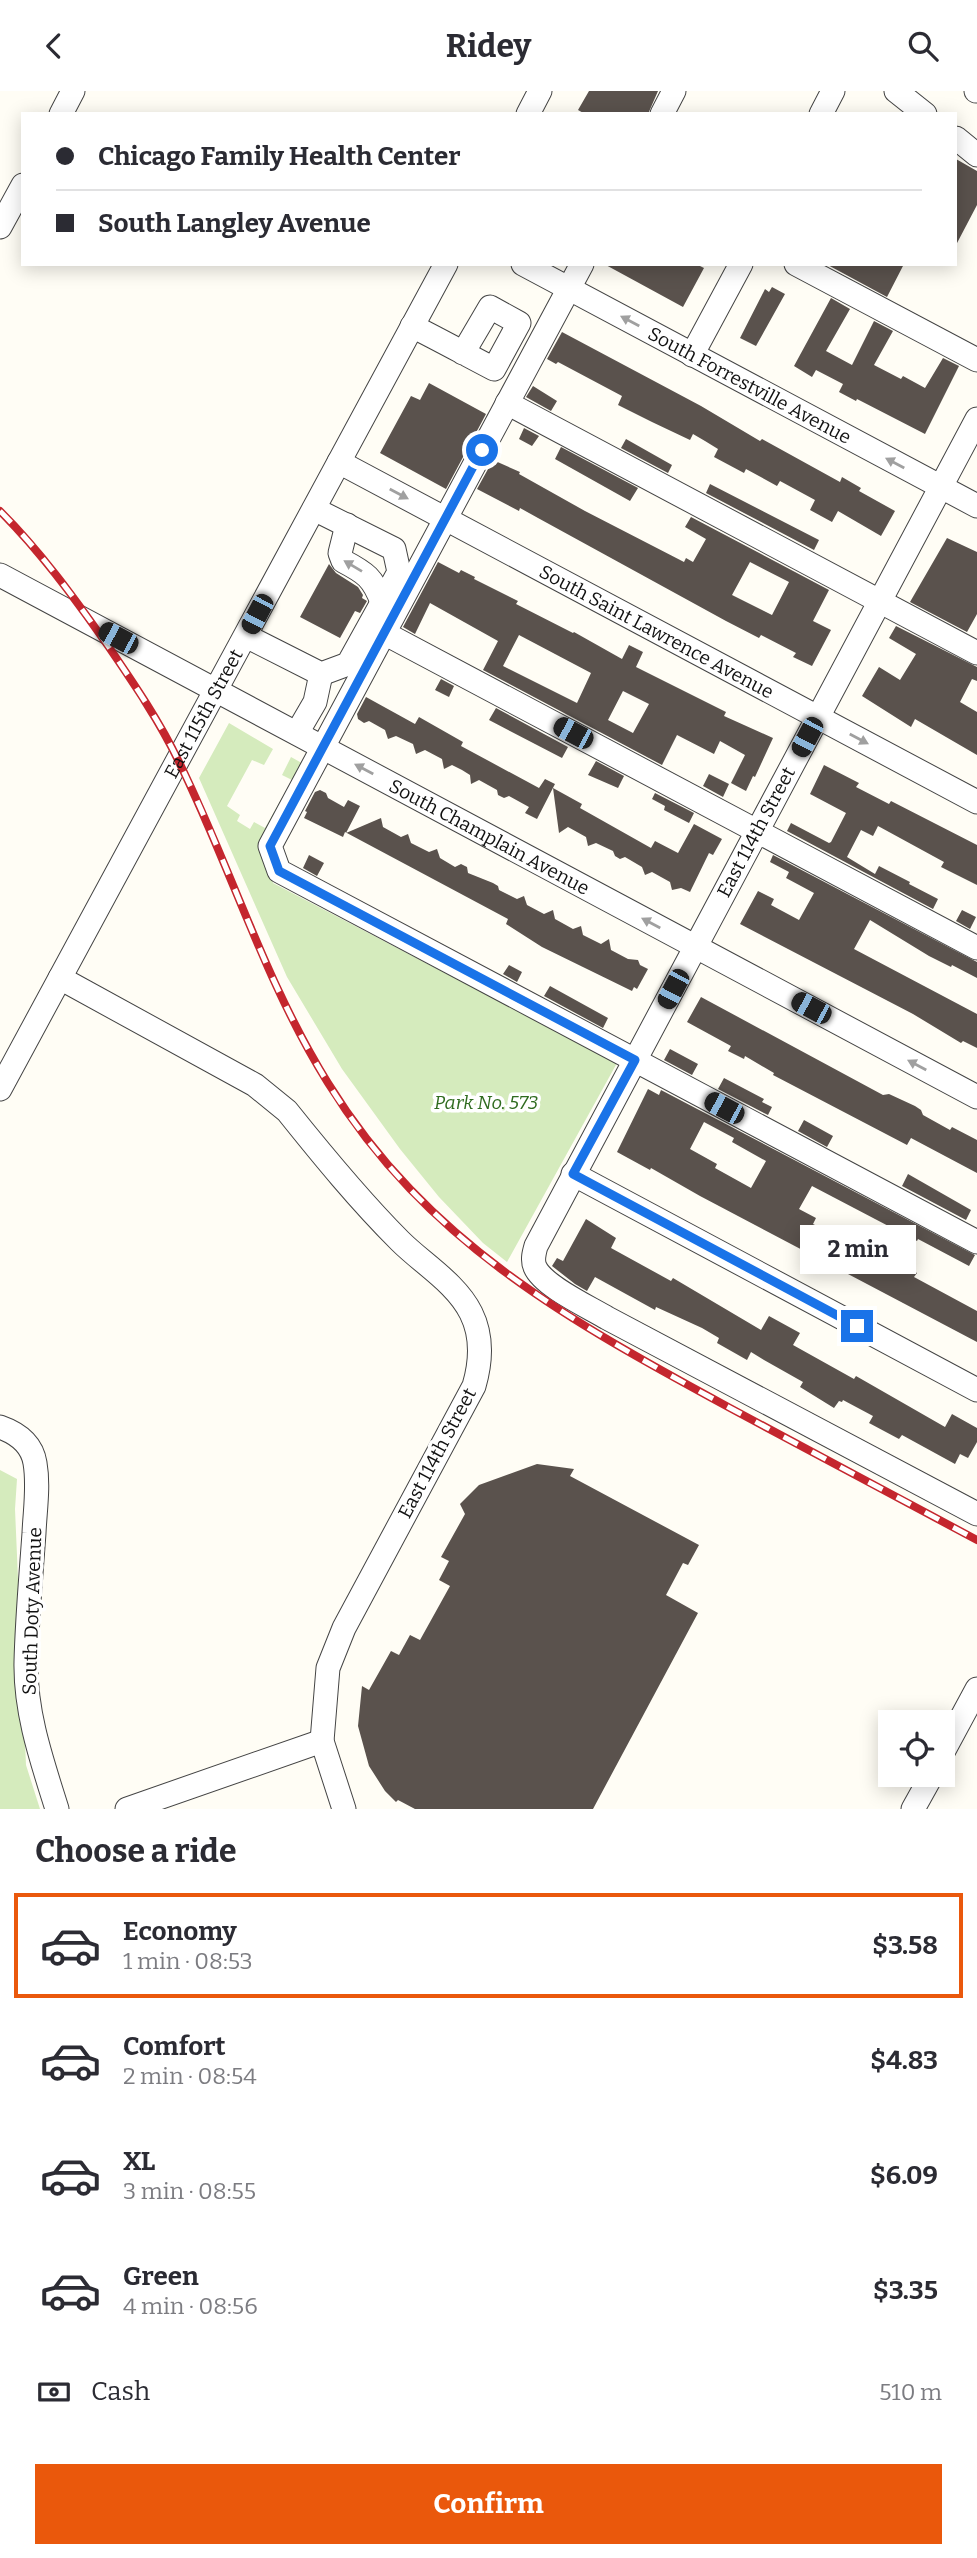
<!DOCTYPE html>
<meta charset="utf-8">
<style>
body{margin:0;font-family:Bitter,serif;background:#f7f7f7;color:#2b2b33;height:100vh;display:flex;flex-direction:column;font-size:26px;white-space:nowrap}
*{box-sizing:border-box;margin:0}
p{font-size:23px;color:#7c7c81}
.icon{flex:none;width:38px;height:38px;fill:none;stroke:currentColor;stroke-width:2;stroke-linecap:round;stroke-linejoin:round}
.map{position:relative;height:1718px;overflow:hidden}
.drawer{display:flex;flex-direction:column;background:#fff;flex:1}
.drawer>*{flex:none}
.guide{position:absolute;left:21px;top:21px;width:936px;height:154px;border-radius:0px;box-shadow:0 4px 18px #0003;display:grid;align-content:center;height:154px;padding:0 35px;background:#fff}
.fabs{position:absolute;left:878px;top:1619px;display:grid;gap:14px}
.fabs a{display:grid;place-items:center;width:77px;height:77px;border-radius:0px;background:#fff;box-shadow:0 4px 18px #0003;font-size:35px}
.end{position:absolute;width:32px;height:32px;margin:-16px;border:9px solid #1a73e8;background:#fff;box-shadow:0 0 0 4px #fff}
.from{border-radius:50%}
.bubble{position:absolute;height:49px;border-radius:0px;background:#fff;box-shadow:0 4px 18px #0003;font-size:23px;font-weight:700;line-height:49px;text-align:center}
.car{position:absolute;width:21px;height:42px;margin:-21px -10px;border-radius:9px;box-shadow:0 0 5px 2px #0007;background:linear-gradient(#222 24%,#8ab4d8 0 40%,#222 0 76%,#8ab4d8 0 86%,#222 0)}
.guide b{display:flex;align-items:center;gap:24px;height:66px;font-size:26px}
.guide b+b{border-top:2px solid #e1e1e2}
.guide i{width:18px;height:18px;background:#2b2b33}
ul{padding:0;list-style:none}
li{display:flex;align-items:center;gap:21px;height:105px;margin:0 14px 10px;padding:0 21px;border:4px solid transparent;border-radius:0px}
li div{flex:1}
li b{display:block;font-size:26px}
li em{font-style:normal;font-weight:700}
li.selected{border-color:#ea580c}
li>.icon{width:63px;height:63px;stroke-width:1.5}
h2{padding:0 35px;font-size:32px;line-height:84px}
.pay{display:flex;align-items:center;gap:18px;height:77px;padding:0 35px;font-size:26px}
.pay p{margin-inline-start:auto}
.action{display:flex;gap:14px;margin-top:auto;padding:14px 35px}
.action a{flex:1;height:80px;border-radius:0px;background:#ea580c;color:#fff;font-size:28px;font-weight:700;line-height:80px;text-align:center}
header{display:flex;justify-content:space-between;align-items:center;height:91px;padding:0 35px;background:#fff;font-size:32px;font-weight:700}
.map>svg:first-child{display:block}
.green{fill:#d5ebbd}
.building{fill:#5a524d;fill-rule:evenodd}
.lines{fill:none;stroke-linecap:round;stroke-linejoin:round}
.minor-casing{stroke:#444;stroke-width:25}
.minor{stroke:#fff;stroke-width:23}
.rail-casing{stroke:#c4262e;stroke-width:8}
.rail{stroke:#fff;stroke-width:5;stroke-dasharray:16;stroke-linecap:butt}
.oneway{fill:#a0a0a0}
.route{stroke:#1a73e8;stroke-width:9}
.labels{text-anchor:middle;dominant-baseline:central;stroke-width:7;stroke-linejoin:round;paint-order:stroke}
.street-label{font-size:19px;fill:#111;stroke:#fff}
.park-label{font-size:19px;font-style:italic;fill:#2f6b1f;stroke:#fff}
</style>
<header><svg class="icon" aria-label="back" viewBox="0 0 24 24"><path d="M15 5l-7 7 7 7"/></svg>Ridey<svg class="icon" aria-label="search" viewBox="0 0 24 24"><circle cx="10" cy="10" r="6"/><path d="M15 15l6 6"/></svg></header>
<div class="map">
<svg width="977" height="1718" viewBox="0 0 977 1718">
<rect width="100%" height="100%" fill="#fffdf5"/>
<path class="green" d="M229,632L273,658L264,674L252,669L227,715L240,724L237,730L250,738L254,731L265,737L292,689L282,684L291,666L309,676L265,756L273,792L617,972L507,1171L483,1152L439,1106L400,1058L342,978L287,886L199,687Z
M0,1379L17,1388L15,1418L26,1674L40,1718H0Z"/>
<path class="building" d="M589,0H658L648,23H585L578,19Z
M956,68L977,80V114L956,154Z
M604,173H696L704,177L683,216Z
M826,173H904L887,206Z
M772,196L785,203L756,255L740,247L765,198L769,201Z
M831,207L850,218L826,260L852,274L874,230L893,240L874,274L901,288L903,285L925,297L943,267L959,275L925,343L857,308L856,310L839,301L843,293L816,279L812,286L794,275Z
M562,241L701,315L760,350L762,348L840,391L842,386L861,397L859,400L895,420L881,445L838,420L832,431L810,419L815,409L780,390L777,395L746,378L744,382L714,366L718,358L705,350L693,343L690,349L652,331L618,314L622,305L558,271L556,273L547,268Z
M429,292L486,323L446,398L380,362L411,305L420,309Z
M533,295L557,310L551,320L526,306Z
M524,337L539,345L532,355L519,348Z
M626,348L672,374L668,382L621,357Z
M561,356L638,397L630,410L555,368Z
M493,369L520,381L519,383L585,420L684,471L686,467L693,471L706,448L685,436L691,426L829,499L813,530L831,539L812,575L793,566L796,562L761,544L759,547L726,530L538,427L520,417L519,420L477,398ZM750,471L789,491L772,524L732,504Z
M710,393L819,449L814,459L706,402Z
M947,447L977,461V523L967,541L910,511Z
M438,471L459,482L461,479L475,486L474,488L518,510L516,513L573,542L574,541L622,568L629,554L643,561L636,576L726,621L724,625L773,647L755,686L753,685L746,700L731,692L745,664L720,650L714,663L677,644L662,674L483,579L498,550L430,512L415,543L403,536ZM519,544L591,582L577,612L503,575ZM623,600L649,613L633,642L608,629Z
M329,473L336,482L358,496L363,504L362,507L367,510L360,522L355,520L340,547L300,526Z
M896,535L977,576V590L972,588L960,611L977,621V664L915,628L911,636L862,605L879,576L900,589L916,563L889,547Z
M441,588L454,595L449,606L435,599Z
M366,606L415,633L419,626L463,651L461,655L539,697L545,688L555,693L537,728L525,722L529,716L509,705L504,707L498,704L497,699L479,689L471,693L470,684L462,679L452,674L444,678L442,668L425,659L416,663L413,653L396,645L388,648L385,639L369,630L364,632L358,628L357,623Z
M496,617L568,656L562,667L489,629Z
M596,670L624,685L618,697L588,684Z
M824,674L859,692L856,696L889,713L891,710L977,754V794L941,776L944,771L878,735L873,745L861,739L847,766L875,783L879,775L910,791L909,793L938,808L933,818L787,740L791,732L829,752L831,751L846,722L810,703Z
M709,683L729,693L723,706L703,695Z
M553,697L582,713L580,717L651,757L655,750L678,762L694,733L722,748L713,764L709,762L690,801L681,797L672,799L670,791L652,781L645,784L642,776L625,766L620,768L615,765L613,760L596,752L588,755L586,746L568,736L559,742Z
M320,699L326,702L328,707L344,716L348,709L360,715L346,742L381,727L383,736L401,746L408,743L411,752L429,761L437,758L440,767L455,776L461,773L467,776L468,782L493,792L498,795L499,799L517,808L524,805L527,814L544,823L553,819L555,828L573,838L581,835L583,844L601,853L609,848L611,859L628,868L638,869L640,874L648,878L637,898L634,896L632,900L542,856L506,833L508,828L345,741L343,746L304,727L307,721L305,720L315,701Z
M655,702L694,722L689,732L664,719L665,715L652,708Z
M309,764L324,772L317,785L303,777Z
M773,764L977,871V887L952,874L951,876L929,865L870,829L854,858L977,923V957L963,950L961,952L913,923L740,833L758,800L774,808L771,814L799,829L814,802L786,787L789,781L770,771Z
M962,819L976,826L970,838L956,830Z
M509,874L522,881L517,891L503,883Z
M550,895L608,927L603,937L544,905Z
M701,906L883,1004L889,1003L915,1015L921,1019L923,1024L950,1039L952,1036L977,1049V1082L911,1047L907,1054L773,984L774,982L745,965L744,968L728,960L731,955L687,931Z
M670,958L698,973L692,984L664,969Z
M724,987L764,1008L762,1011L772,1016L768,1024L718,998Z
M648,998L659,1004L661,999L975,1164L969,1175L918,1148L917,1150L812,1095L799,1118L816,1127L813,1133L876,1165L880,1163L917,1182L914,1186L977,1220V1251L700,1105L651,1077L650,1079L617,1061ZM704,1031L734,1047L732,1051L766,1070L751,1097L715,1077L717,1073L690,1058Z
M804,1029L833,1045L827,1056L798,1040Z
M908,1083L971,1119L966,1129L902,1095Z
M586,1128L616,1147L611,1157L671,1190L673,1187L761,1239L769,1225L800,1242L793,1254L854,1288L856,1285L945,1336L952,1323L977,1337V1351L968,1367L960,1363L955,1373L902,1344L899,1348L869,1332L873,1325L843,1309L842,1311L839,1310L834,1317L800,1296L803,1291L764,1269L751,1261L747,1269L717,1252L719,1247L702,1237L656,1216L655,1219L595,1186L587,1200L575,1193L552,1175L557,1167L563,1170Z
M537,1373L574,1378L570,1385L699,1454L688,1474L683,1472L666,1504L698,1522L593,1718H415L398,1709L396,1711L385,1700L369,1675L358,1635L362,1595L369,1599L391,1560L399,1564L410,1544L420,1549L450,1495L439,1489L449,1470L441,1466L465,1423L460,1413L479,1394Z"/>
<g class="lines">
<defs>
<g id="minor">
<path d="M896,0L925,23"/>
<path d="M976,0H977"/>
<path d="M61,23L73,0"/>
<path d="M528,23L540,0"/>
<path d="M662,23L674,0"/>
<path d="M821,23L833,0"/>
<path d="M956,47L977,64"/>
<path d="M0,136L23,94"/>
<path id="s1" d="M523,173L977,415"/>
<path d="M582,173L270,755L279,780L977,1151"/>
<path d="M796,173L977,269"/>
<path d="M412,235C440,249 467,264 494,278L519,232L490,216L463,262"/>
<path d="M692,264L741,173"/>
<path d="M507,312L977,562"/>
<path d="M977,328L536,1155C534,1162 532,1169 535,1176C543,1195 589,1216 607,1227L977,1423"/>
<path id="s2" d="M339,371L977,711"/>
<path d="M347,434L340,462L343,470C366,482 373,487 382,511"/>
<path id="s3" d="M0,484L977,1006"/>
<path d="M384,542L977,857"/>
<path d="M246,545L321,583L348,573L399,481L394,458L314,418"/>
<path d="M297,642L315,611L321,583"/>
<path d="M60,887L255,994L287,1020C323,1065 359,1109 400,1150C423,1173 456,1192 471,1222C483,1246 481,1271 474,1295L344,1537L328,1577L322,1650L344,1718"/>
<path id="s4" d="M0,998L446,173"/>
<path d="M573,1083L977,1299"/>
<path d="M0,1336C17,1342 32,1353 35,1372C39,1395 35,1419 34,1442C31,1485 27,1528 26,1571C25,1622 42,1670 57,1718"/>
<path d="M943,1661L977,1598"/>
<path d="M127,1718L322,1650"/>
<path d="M913,1718L932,1684"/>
</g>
</defs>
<use href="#minor" class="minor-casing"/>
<use href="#minor" class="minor"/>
<defs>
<path id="rail" d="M0,420C40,460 73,505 106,552C132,590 159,629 179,671C231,777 265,891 328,992C427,1152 570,1230 730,1317C812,1361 895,1405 977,1449"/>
</defs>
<use href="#rail" class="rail-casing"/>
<use href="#rail" class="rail"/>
</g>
<defs><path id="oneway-solid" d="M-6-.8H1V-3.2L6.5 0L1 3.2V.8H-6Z" transform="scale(1.75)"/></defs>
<g class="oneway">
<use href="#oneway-solid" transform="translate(630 230) rotate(-152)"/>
<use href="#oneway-solid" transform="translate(895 372) rotate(-152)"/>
<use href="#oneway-solid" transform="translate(399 403) rotate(28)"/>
<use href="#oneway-solid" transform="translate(353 475) rotate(-149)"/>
<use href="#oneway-solid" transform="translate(859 648) rotate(28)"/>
<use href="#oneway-solid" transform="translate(364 678) rotate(-152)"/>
<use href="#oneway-solid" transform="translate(651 832) rotate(-152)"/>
<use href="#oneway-solid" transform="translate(917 974) rotate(-152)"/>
</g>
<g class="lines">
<path class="route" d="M482,359L270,755L279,780L635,969L573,1083L857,1235"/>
</g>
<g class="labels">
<g class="street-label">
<text stroke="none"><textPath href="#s1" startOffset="257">South Forrestville Avenue</textPath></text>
<text stroke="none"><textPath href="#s2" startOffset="360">South Saint Lawrence Avenue</textPath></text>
<text stroke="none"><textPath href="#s4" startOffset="427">East 115th Street</textPath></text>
<text transform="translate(756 741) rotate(-62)">East 114th Street</text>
<text stroke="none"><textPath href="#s3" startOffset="555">South Champlain Avenue</textPath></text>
<text transform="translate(437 1362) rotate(-62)">East 114th Street</text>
<text transform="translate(32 1520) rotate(-88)">South Doty Avenue</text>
</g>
<g class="park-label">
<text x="486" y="1011">Park No. 573</text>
</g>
</g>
</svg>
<div class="fabs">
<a><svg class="icon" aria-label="locate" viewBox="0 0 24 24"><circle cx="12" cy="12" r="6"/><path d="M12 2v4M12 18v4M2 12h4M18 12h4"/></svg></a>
</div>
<i class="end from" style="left:482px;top:359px"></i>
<i class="end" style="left:857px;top:1235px"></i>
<div class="bubble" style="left:800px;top:1134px;width:116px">2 min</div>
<i class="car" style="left:257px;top:523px;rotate:208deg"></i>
<i class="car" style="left:118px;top:547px;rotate:298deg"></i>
<i class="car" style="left:573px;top:642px;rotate:298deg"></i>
<i class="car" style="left:807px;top:646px;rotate:208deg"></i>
<i class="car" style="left:673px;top:898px;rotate:208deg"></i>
<i class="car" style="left:811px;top:917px;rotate:298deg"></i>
<i class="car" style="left:724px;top:1017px;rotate:298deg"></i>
<div class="guide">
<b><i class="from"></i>Chicago Family Health Center</b>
<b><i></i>South Langley Avenue</b>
</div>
</div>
<section class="drawer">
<h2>Choose a ride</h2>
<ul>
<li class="selected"><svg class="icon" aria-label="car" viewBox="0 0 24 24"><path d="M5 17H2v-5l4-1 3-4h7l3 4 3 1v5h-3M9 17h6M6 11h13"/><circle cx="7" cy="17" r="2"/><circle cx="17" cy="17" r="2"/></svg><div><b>Economy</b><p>1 min · 08:53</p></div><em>$3.58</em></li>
<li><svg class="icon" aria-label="car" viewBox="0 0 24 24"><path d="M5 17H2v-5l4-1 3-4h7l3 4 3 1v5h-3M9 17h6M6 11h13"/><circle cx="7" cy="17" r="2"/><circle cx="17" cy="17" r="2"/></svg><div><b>Comfort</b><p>2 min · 08:54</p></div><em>$4.83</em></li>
<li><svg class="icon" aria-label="car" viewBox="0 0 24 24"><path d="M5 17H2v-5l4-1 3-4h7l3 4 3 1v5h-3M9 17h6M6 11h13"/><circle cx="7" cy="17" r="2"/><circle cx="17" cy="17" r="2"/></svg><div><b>XL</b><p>3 min · 08:55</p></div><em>$6.09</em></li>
<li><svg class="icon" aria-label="car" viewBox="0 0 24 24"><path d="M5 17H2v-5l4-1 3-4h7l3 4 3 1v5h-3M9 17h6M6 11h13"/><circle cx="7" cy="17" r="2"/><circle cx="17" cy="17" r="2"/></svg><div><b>Green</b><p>4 min · 08:56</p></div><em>$3.35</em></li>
</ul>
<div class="pay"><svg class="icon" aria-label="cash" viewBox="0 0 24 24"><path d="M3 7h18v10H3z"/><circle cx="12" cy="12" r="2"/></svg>Cash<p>510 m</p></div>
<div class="action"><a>Confirm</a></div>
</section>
